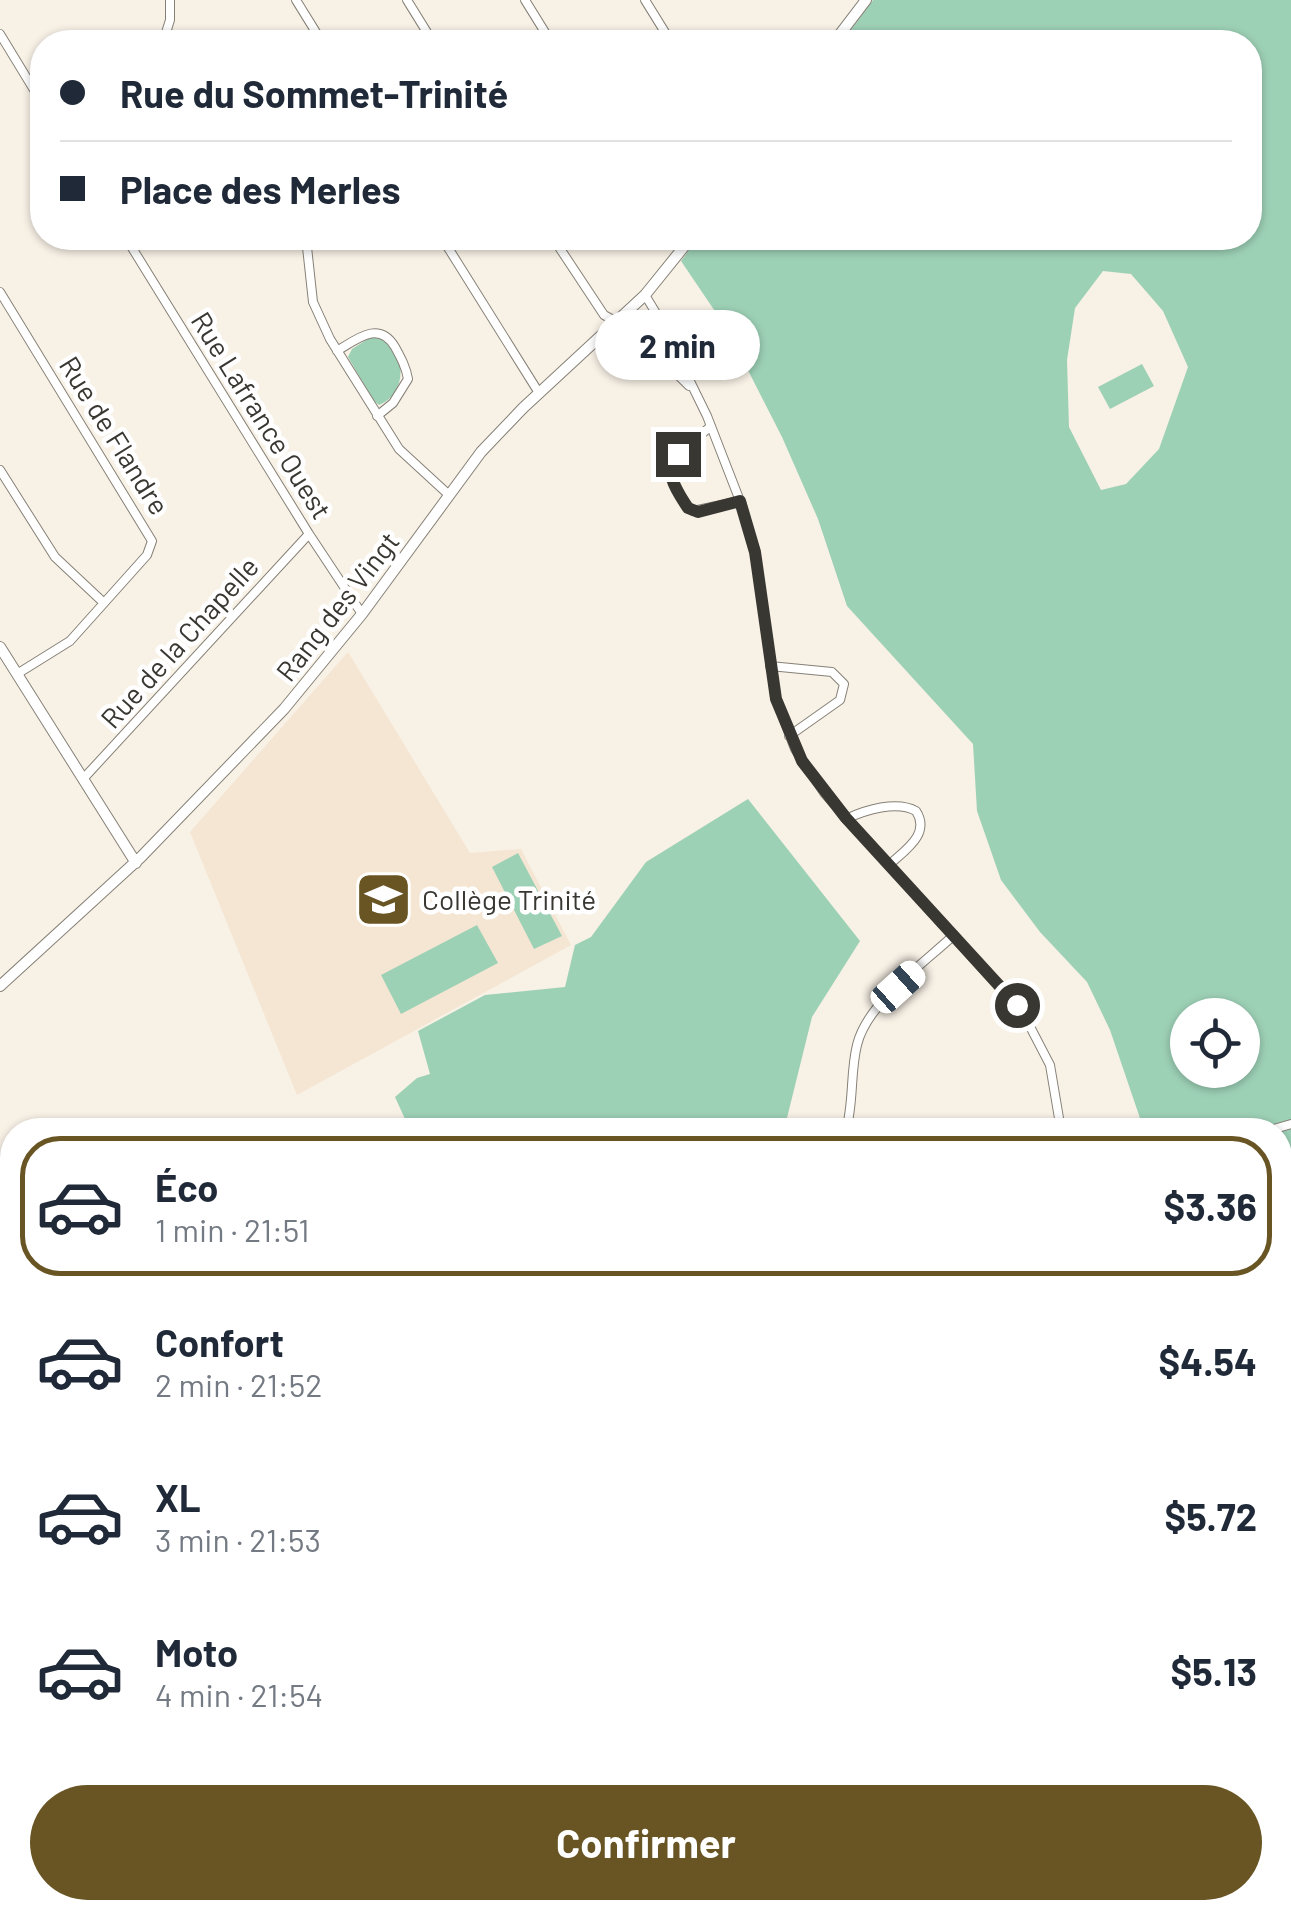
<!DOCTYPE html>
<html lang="fr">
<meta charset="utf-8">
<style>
body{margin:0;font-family:Barlow,sans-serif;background:#f2f2f3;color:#1f2937;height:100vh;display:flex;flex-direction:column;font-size:38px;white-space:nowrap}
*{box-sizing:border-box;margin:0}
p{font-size:32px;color:#747a83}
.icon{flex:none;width:55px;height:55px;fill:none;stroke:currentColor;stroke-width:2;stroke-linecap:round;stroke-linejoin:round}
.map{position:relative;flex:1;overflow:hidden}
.drawer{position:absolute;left:0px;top:1118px;width:1292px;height:802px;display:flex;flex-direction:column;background:#fff;border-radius:40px 40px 0 0;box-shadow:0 2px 8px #0004}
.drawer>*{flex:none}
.guide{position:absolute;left:30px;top:30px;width:1232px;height:220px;border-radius:40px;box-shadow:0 2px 8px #0004;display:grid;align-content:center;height:220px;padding:0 30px;background:#fff}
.fabs{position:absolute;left:1170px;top:998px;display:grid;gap:20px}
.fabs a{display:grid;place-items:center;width:90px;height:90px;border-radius:50%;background:#fff;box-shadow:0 2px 8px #0004;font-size:50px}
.end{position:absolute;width:45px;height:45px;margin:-22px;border:12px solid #393732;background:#fff;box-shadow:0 0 0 5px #fff}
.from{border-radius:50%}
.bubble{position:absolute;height:70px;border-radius:35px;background:#fff;box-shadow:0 2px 8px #0004;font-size:32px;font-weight:700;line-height:70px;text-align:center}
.car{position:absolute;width:30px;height:60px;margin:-30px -15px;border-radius:12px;box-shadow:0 0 8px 2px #0007;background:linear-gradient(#fff 24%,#345 0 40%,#fff 0 76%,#345 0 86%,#fff 0)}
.guide b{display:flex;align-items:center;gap:35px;height:95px;font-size:38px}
.guide b+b{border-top:2px solid #e0e1e3}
.guide i{width:25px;height:25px;background:#1f2937}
ul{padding:18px 0 0;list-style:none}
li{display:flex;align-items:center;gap:30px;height:140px;margin:0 20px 15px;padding:0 10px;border:5px solid transparent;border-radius:40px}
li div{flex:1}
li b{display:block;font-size:38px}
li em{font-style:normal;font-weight:700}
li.on{border-color:#685523}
li>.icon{width:90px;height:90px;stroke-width:1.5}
.primary-button{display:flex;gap:20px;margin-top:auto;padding:20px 30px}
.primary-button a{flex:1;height:115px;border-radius:60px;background:#685523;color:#fff;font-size:40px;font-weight:700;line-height:115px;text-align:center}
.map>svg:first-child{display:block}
.education{fill:#f5e6d3}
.green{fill:#9dd1b6;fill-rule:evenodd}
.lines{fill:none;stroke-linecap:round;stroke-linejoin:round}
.minor-casing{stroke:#868177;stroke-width:10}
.tertiary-casing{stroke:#868177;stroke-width:12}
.minor{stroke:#fff;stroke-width:8}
.tertiary{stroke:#fff;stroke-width:10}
.route{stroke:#393732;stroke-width:12}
.labels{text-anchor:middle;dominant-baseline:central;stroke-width:9;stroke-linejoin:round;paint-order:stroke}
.street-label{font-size:28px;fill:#393732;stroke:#fff}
.poi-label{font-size:28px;fill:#393732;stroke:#fff;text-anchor:start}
</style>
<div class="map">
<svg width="1291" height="1919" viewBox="0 0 1291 1919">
<rect width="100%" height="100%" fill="#f8f1e6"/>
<path class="education" d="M348,652L470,853L521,849L571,945L297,1095L190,832Z"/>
<path class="green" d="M873,0H1291V1402L1280,1382V1130H1144L1110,1030L1087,982L1040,932L1001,880L977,811L973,744L847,606L818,519L782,437L727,329L681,261L698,238H1250V42H842ZM1103,271L1131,274L1163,311L1188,367L1159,449L1126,484L1101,490L1069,427L1067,360L1075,308ZM1188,1015H1242V1070H1188Z
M371,337C404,339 413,391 379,405L373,400L348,357L352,349Z
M1142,364L1154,386L1110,409L1098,387Z
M748,799L860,941L812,1017L784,1130H410L395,1097L417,1078L430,1074L418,1031L485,995L565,987L575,945L591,937L646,862Z
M518,853L562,936L534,949L492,867Z
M477,925L498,963L401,1014L381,975Z
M0,1421L12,1446V1908H1280V1706L1291,1694V1919H0Z"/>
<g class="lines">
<defs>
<path id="minor" d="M296,0L322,42
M407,0L433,42
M525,0L551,42
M645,0L671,42
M167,33L190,42
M0,34L42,103
M163,42L170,20V0
M126,238L309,534L362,614
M306,238L313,302L330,339L399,449L449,495
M442,238L539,393
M553,238L604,315L633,331L689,386
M0,292L152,541L147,555L70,641L17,674
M645,295L659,318L707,416L740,501L755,552L776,699L795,749L825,794L1024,1015L1050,1065L1061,1130
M337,351C357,339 379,320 395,347C401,358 406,367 408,379L393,403L377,416
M711,426L675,457L670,467L671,475L685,504L693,511L740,501
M0,470L55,557L104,603
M770,666L832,672L844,684L840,700L789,736
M83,779L309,534
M846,819C865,810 897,800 916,811C931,834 905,850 889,865
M846,1130C854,1102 850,1073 857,1045C867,1003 923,964 954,935
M1271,1130L1291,1124
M1280,1514L1291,1535
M1280,1624L1291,1613"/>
<path id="tertiary" d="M834,42L866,0
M0,647L136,863
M0,986L141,857L284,709L362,614L481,452L523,408L645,295L691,238"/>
</defs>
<use href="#minor" class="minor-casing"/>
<use href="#tertiary" class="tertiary-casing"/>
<use href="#minor" class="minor"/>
<use href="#tertiary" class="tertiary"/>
</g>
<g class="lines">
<path class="route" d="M678,454C662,472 677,491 688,508L698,512L740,501L755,552L776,699L802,761L846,818L1017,1005"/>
</g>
<defs>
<symbol id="school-square" viewBox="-11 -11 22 22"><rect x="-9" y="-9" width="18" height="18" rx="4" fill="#685523" stroke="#fff"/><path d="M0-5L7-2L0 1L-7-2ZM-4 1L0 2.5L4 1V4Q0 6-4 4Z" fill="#fff"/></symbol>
</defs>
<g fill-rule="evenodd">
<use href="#school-square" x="352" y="868" width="63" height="63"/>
</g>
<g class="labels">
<g class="street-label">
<text transform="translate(262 415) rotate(58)">Rue Lafrance Ouest</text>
<text transform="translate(115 435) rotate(58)">Rue de Flandre</text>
<text transform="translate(337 606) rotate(-52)">Rang des Vingt</text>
<text transform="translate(179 642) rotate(-48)">Rue de la Chapelle</text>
</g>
<g class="poi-label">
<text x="422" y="899">Collège Trinité</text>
</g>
</g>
</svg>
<div class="fabs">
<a><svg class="icon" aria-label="locate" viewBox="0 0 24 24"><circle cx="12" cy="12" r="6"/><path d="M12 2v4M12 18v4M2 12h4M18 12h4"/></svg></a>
</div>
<i class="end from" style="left:1017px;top:1005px"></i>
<i class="end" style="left:678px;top:454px"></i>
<div class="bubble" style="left:595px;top:310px;width:165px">2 min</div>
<i class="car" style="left:898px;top:987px;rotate:48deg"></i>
<div class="guide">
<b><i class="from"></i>Rue du Sommet-Trinité</b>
<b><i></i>Place des Merles</b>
</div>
<section class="drawer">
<ul>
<li class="on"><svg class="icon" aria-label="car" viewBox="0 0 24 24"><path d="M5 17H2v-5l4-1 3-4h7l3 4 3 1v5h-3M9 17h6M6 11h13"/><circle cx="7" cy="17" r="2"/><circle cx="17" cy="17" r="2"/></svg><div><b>Éco</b><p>1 min · 21:51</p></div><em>$3.36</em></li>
<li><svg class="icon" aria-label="car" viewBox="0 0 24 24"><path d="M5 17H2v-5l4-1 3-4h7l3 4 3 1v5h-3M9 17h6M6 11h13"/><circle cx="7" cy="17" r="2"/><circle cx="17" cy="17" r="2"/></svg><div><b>Confort</b><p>2 min · 21:52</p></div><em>$4.54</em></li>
<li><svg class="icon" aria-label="car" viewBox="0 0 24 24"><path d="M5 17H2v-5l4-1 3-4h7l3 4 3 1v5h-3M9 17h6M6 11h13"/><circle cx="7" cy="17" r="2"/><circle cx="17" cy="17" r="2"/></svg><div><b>XL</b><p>3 min · 21:53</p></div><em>$5.72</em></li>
<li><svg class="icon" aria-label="car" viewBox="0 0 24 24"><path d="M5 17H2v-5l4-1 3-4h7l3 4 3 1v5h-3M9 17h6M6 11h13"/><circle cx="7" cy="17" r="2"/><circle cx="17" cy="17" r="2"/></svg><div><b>Moto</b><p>4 min · 21:54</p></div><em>$5.13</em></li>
</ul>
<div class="primary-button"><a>Confirmer</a></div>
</section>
</div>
